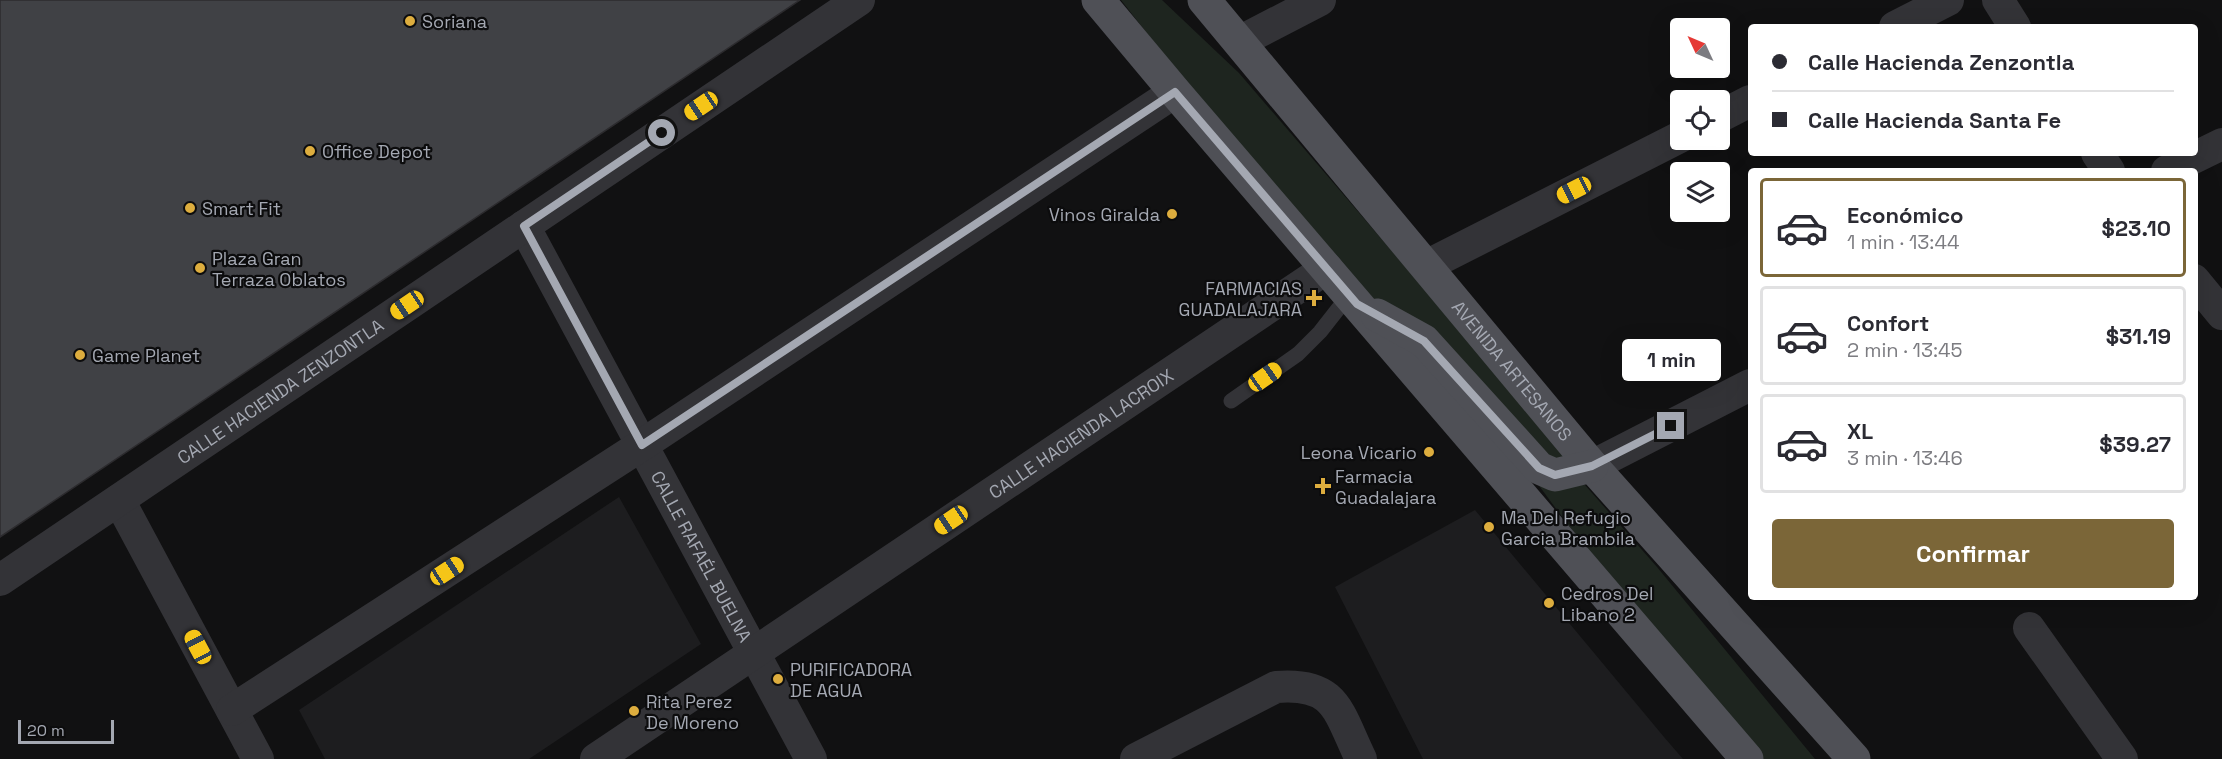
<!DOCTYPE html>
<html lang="es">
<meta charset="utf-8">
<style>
body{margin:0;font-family:"Space Grotesk",sans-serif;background:#f7f7f7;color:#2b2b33;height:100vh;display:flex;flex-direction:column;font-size:22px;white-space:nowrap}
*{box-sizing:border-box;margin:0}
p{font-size:20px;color:#7c7c81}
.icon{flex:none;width:33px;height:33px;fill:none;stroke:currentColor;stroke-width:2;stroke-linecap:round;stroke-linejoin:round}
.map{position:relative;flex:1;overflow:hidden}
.sheet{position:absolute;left:1748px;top:168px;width:450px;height:432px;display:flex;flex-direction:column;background:#fff;border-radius:6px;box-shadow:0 6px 24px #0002}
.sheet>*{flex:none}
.top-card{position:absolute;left:1748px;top:24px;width:450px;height:132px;border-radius:6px;box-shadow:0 6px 24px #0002;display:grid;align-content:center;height:132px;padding:0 24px;background:#fff}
.needle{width:39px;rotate:314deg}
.controls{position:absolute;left:1670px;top:18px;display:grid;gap:12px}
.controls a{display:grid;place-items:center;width:60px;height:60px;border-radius:6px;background:#fff;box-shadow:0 6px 24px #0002;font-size:30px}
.scale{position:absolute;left:18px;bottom:15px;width:96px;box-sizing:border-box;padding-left:6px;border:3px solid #a4a8b2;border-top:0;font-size:16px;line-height:21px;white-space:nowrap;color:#a4a8b2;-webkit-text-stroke:4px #0c0c0d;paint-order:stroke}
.end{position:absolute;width:27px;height:27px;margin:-14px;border:8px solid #a4a8b2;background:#111;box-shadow:0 0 0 3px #111}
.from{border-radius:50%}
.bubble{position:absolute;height:42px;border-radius:6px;background:#fff;box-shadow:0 6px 24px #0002;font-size:20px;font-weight:700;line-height:42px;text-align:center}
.car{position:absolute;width:18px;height:36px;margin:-18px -9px;border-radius:8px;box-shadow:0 0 4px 2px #0007;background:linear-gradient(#f5c518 24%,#345 0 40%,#f5c518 0 76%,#345 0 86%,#f5c518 0)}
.top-card b{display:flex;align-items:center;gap:21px;height:57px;font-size:22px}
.top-card b+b{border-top:2px solid #e1e1e2}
.top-card i{width:15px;height:15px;background:#2b2b33}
ul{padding:10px 0 0;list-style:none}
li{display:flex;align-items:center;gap:18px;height:99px;margin:0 12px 9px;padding:0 12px;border:3px solid #e1e1e2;border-radius:6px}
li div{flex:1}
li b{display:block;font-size:22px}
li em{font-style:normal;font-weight:700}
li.selected{border-color:#7b6638}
li>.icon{width:54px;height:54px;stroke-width:1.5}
.action{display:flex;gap:12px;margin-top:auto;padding:12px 24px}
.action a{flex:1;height:69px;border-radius:6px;background:#7b6638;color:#fff;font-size:24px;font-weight:700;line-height:69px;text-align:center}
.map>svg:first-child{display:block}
.built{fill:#1d1d1f}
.green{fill:#1e251f}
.building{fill:#404145;stroke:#2c2b2e;stroke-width:1.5}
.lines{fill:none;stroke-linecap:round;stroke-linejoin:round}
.lane{stroke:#333337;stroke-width:15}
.street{stroke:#333337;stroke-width:32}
.primary{stroke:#4f5056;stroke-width:33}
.route{stroke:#a4a8b2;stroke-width:8}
.poi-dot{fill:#ddad3e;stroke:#0c0c0d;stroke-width:2}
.labels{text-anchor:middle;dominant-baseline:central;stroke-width:4.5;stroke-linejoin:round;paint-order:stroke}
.poi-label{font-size:18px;fill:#a4a8b2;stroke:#0c0c0d;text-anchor:start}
.street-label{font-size:18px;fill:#a4a8b2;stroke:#0c0c0d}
</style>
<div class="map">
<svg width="2222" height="759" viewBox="0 0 2222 759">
<rect width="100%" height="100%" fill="#111112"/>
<path class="built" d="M619,497L701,644L529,759H325L299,710Z
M1475,510L1664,737L1683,759H1423L1335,587Z"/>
<path class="green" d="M1121,0H1162L1239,73L1568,456L1555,463L1392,318L1296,224Z
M1524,465L1560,485H1585L1657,567L1815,759H1759C1678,663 1597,567 1524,465Z"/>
<path class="building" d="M0,0H800L0,537Z"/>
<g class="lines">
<path class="lane" d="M1231,401L1298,354L1320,332L1349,295"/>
<g class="street">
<path d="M1998,0L2015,27"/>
<path d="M1895,27L1948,0"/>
<path d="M1239,42L1320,0"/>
<path d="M1719,117L1750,101"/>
<path d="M2097,153L2109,171"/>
<path d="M2167,171L2222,144"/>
<path id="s1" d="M524,226L811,759"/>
<path d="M1426,266L1680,137"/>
<path d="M2194,280L2222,314"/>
<path d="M1592,466L1750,385"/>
<path d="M119,500L258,759"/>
<path id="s2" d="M0,580L859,0"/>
<path d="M2029,628L2122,759"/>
<path d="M232,710L642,445L1175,92"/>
<path id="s3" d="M596,759L1327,268"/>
<path d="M1136,759L1276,687C1337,682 1338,712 1361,759"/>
</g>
<g class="primary">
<path d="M1098,0L1175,92L1747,759"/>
<path id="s4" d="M1204,0L1592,466L1854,759"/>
<path d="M1377,315L1424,341L1539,468L1555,475L1592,466"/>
</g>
</g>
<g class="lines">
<path class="route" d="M662,133L524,226L642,445L1175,92L1357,304L1424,341L1539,468L1555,475L1592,466L1671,426"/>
</g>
<g class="poi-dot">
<circle cx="410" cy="21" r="6"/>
<circle cx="310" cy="151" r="6"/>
<circle cx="190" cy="208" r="6"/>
<circle cx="1172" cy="214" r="6"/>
<circle cx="200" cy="268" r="6"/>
<path d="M1311 289h6v6h6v6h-6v6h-6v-6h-6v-6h6z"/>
<circle cx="80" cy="355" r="6"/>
<circle cx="1429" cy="452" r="6"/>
<path d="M1320 477h6v6h6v6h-6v6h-6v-6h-6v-6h6z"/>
<circle cx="1489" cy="527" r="6"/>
<circle cx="1549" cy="603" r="6"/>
<circle cx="778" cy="679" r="6"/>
<circle cx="634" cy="711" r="6"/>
</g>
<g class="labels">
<g class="poi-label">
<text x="422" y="21">Soriana</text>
<text x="322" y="151">Office Depot</text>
<text x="202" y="208">Smart Fit</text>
<text x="1160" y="214" text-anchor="end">Vinos Giralda</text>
<text x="212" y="258">Plaza Gran<tspan x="212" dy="21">Terraza Oblatos</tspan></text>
<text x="1302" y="288" text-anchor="end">FARMACIAS<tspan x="1302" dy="21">GUADALAJARA</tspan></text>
<text x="92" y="355">Game Planet</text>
<text x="1417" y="452" text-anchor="end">Leona Vicario</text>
<text x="1335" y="476">Farmacia<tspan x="1335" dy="21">Guadalajara</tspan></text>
<text x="1501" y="517">Ma Del Refugio<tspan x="1501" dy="21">Garcia Brambila</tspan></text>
<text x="1561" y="593">Cedros Del<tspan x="1561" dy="21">Libano 2</tspan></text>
<text x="790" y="669">PURIFICADORA<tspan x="790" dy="21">DE AGUA</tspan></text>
<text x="646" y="701">Rita Perez<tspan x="646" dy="21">De Moreno</tspan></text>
</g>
<g class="street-label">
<text stroke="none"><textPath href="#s4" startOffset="482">AVENIDA ARTESANOS</textPath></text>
<text stroke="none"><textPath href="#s2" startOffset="338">CALLE HACIENDA ZENZONTLA</textPath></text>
<text stroke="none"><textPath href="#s3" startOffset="584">CALLE HACIENDA LACROIX</textPath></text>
<text stroke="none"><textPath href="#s1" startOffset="375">CALLE RAFAÉL BUELNA</textPath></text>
</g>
</g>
</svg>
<div class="controls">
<a><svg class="needle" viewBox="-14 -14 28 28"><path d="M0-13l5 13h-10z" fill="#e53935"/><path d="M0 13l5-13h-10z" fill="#7c7c81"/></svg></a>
<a><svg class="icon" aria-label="locate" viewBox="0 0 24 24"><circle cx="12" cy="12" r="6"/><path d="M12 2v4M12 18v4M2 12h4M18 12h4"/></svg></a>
<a><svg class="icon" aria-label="layers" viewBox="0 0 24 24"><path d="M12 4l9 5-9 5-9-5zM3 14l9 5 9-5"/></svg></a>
</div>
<div class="scale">20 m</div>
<i class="end from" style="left:662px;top:133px"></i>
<i class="end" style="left:1671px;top:426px"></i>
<div class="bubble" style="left:1622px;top:339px;width:99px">1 min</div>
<i class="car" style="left:701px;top:106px;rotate:236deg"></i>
<i class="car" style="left:1574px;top:190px;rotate:243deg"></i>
<i class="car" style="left:407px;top:305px;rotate:236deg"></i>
<i class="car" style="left:1265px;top:377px;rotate:55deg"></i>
<i class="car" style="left:951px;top:520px;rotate:236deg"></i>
<i class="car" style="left:447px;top:571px;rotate:57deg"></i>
<i class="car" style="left:198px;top:647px;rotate:332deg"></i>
<div class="top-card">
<b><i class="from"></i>Calle Hacienda Zenzontla</b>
<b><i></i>Calle Hacienda Santa Fe</b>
</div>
<section class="sheet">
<ul>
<li class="selected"><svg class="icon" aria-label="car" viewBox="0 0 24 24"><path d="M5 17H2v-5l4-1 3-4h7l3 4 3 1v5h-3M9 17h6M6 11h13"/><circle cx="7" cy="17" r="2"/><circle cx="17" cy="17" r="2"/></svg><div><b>Económico</b><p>1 min · 13:44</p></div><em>$23.10</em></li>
<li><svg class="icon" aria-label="car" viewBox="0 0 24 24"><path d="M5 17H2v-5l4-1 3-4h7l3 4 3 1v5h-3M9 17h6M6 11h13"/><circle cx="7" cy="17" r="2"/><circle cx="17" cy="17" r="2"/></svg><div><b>Confort</b><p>2 min · 13:45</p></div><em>$31.19</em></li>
<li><svg class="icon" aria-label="car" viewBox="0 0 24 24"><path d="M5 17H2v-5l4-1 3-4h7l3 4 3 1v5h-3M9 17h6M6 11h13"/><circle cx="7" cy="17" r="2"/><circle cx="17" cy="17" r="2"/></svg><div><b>XL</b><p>3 min · 13:46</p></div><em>$39.27</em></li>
</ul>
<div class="action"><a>Confirmar</a></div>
</section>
</div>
